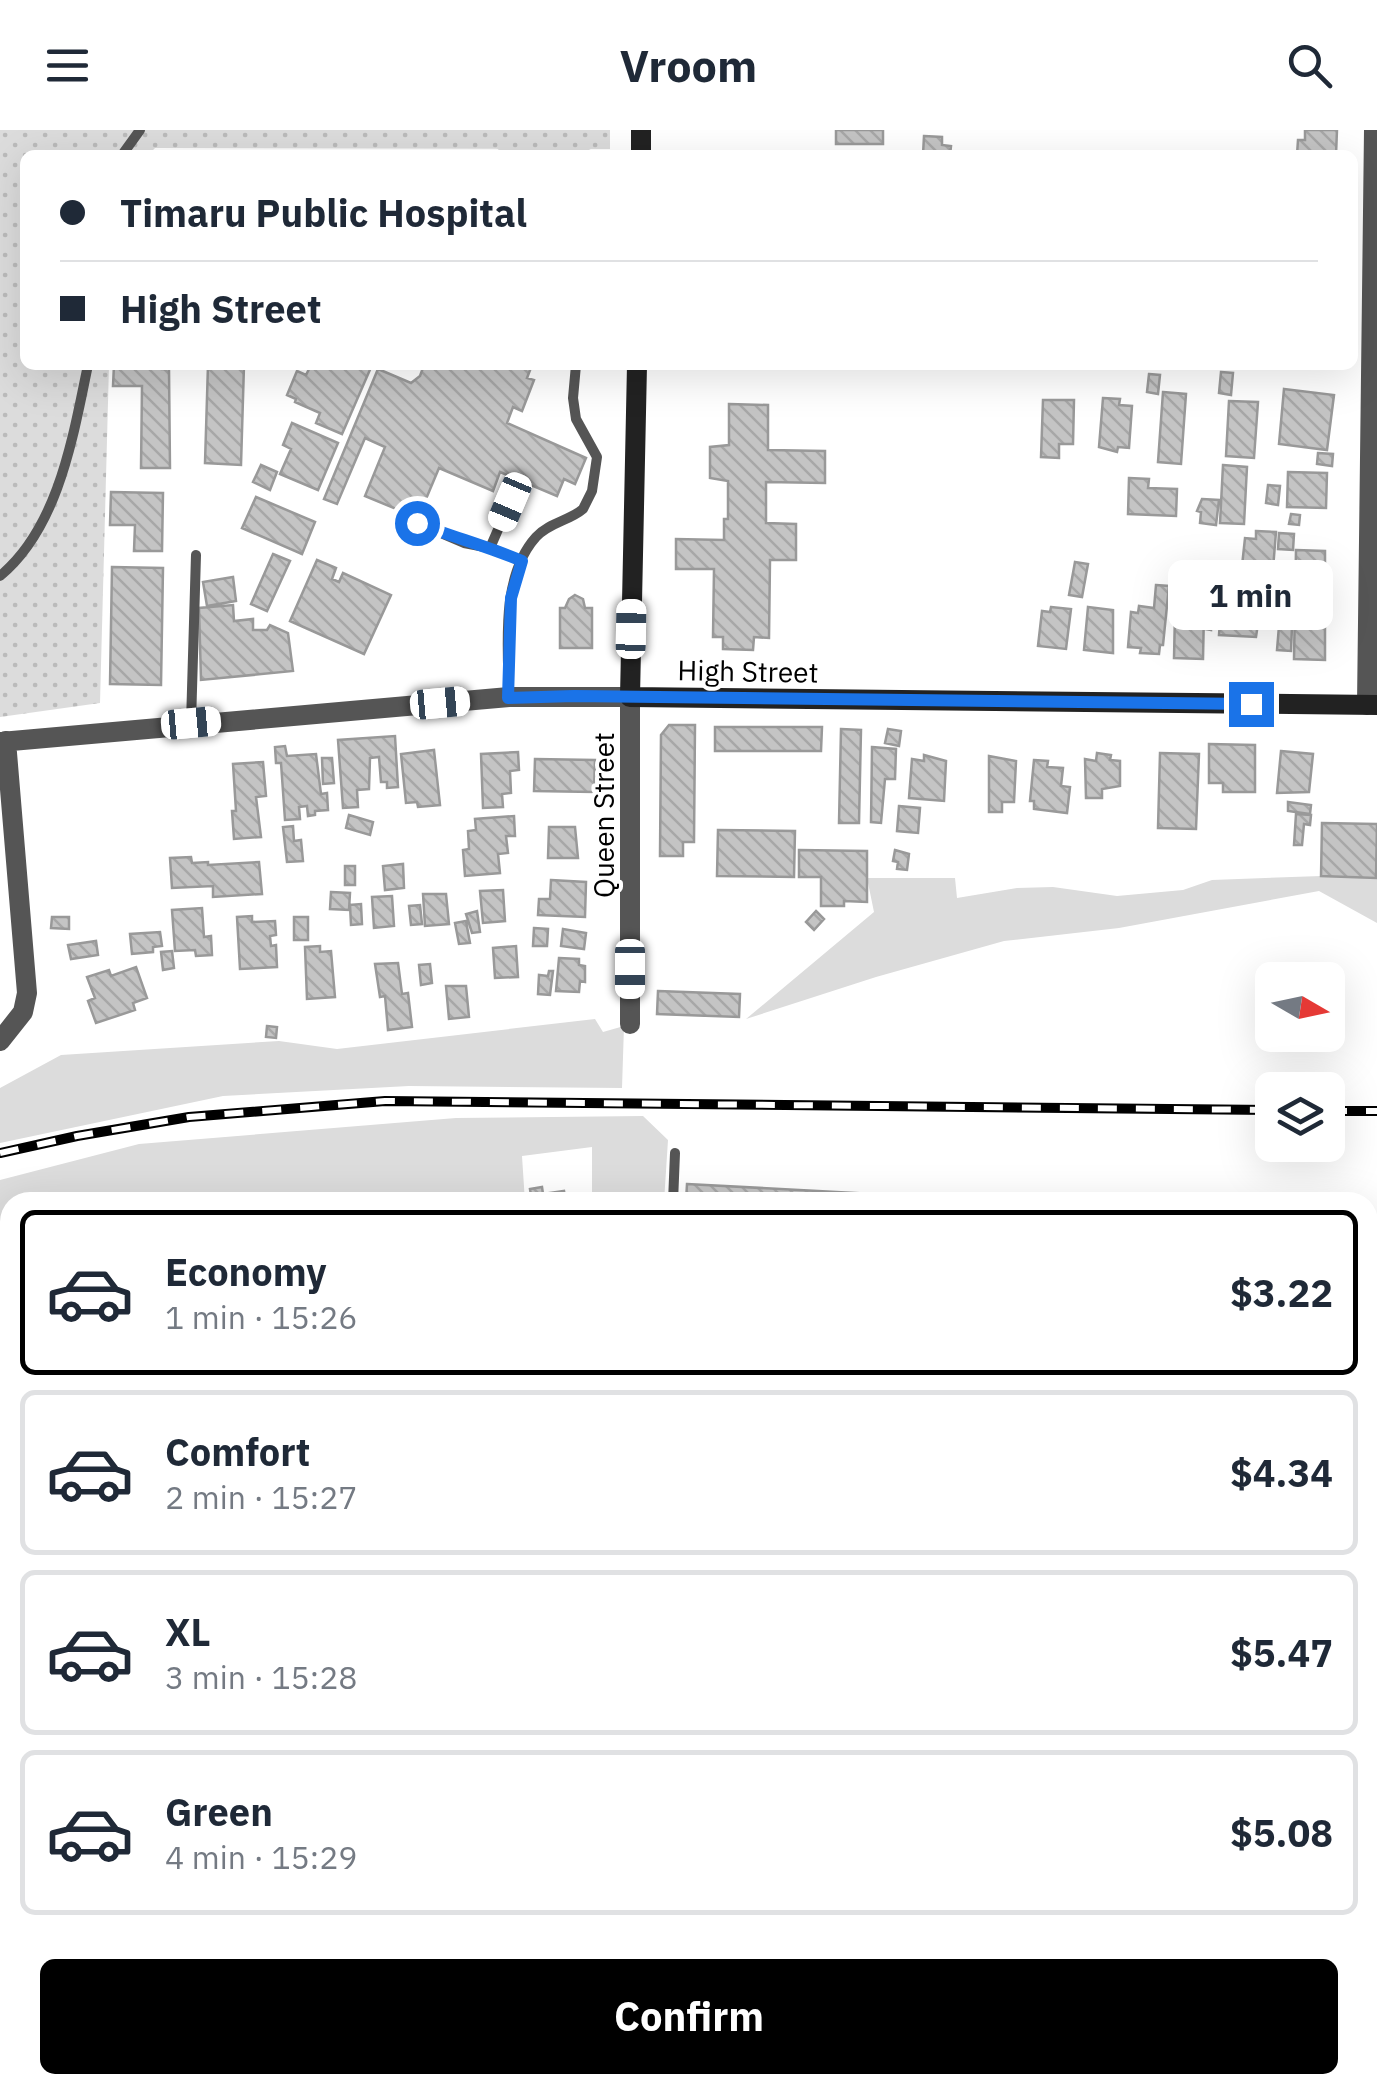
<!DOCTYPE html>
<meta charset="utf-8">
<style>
body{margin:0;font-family:"IBM Plex Sans",sans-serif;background:#f6f6f7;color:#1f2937;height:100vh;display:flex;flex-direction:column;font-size:38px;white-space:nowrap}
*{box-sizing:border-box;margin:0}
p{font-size:32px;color:#747a83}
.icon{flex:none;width:55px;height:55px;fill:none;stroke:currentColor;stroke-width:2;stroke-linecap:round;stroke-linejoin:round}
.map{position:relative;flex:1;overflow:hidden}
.sheet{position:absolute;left:0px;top:1062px;width:1378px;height:902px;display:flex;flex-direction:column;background:#fff;border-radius:30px 30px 0 0;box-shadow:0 10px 40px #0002}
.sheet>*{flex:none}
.hud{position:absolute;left:20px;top:20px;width:1338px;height:220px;border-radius:15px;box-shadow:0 10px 40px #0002;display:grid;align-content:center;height:220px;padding:0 40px;background:#fff}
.needle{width:65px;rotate:99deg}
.tools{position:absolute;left:1255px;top:832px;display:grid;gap:20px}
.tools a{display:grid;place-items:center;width:90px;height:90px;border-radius:15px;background:#fff;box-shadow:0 10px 40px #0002;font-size:50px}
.end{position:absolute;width:45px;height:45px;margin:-22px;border:12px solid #1a73e8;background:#fff;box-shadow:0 0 0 5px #fff}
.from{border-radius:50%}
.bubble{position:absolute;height:70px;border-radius:15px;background:#fff;box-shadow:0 10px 40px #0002;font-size:32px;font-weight:700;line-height:70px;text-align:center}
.car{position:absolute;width:30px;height:60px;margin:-30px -15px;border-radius:12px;box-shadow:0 0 8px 2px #0007;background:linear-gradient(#fff 24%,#345 0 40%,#fff 0 76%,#345 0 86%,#fff 0)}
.hud b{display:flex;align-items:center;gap:35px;height:95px;font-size:38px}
.hud b+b{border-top:2px solid #e0e1e3}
.hud i{width:25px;height:25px;background:#1f2937}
ul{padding:18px 0 0;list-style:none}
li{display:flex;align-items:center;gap:30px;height:165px;margin:0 20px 15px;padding:0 20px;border:5px solid #e0e1e3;border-radius:15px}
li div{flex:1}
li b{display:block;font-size:38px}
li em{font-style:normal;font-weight:700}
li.active{border-color:#000}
li>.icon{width:90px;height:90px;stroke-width:1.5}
.button{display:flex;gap:20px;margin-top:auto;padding:20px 40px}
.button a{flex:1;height:115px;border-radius:15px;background:#000;color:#fff;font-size:40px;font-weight:700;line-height:115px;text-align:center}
header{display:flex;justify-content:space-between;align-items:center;height:130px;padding:0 40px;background:#fff;font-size:45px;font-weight:700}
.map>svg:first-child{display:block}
.grass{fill:#dcdcdc}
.forest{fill:url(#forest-firs)}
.park{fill:url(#park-dots)}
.water{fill:url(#water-waves)}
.building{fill:url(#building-back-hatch);stroke:#999;stroke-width:2.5}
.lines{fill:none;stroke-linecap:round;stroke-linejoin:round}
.lane{stroke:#555;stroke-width:10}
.street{stroke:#555;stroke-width:20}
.secondary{stroke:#222;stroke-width:20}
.rail-casing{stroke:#000;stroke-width:10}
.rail{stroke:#fff;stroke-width:6;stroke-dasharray:19;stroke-linecap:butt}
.route{stroke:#1a73e8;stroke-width:12}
.labels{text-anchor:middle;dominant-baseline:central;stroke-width:8;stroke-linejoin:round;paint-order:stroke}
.street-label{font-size:28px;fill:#000;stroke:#fff}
</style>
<header><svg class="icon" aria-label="menu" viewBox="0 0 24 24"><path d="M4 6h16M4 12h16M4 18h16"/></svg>Vroom<svg class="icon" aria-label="search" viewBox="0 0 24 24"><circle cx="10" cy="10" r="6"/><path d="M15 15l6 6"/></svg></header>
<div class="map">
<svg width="1377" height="1963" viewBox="0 0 1377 1963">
<defs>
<pattern id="forest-firs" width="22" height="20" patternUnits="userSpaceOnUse" patternTransform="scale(2.5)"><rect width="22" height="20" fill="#dcdcdc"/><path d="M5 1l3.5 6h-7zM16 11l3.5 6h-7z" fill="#bbb"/></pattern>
<pattern id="park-dots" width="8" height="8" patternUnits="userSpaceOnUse" patternTransform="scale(2.5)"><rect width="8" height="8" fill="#dcdcdc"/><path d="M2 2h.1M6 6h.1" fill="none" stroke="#bbb" stroke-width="1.8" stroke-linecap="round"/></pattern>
<pattern id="water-waves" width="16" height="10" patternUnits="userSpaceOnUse" patternTransform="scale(2.5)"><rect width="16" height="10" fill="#a3a3a3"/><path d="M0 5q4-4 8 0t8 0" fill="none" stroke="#8b8b8b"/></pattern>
<pattern id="building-back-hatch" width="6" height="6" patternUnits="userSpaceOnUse" patternTransform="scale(2.5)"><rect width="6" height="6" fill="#c4c4c4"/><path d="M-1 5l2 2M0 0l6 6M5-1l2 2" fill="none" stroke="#a7a7a7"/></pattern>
</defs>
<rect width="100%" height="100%" fill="#fff"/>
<path class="grass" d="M1321,746L1377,748V793L1319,761L1119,798L1004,811L876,847L746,889L874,782L867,748H955L957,768L1017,758L1053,757L1117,766L1183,760L1212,750Z
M595,889L603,902L624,896L622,958L409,956L223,966L0,1013V958L61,925L279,911L337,919Z
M643,986L668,1010L664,1072H592V1017L522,1026L525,1072H10V1457L0,1460V1050L139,1014L456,988Z
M1368,1351L1377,1352V1463L1368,1460Z"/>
<path class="forest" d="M600,13C577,33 534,25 505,25L494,16Z"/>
<path class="park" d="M0,0H610V19L155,18L148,25H25V235H109L100,573L0,587Z"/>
<path class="water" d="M10,1544V1955H1368V1603L1377,1604V1963H0V1545Z"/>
<path class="building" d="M836,0H883V14H836Z
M1305,0H1337L1336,25H1297L1298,10H1305Z
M924,6L942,7V15L951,16L950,25H923Z
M114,235H162V239H169L170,338H141L142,256H113Z
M208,235H244L241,335L205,333Z
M311,235H372L342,304L316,293L320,283L295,272L296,269L287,265L297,241L306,245Z
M424,235H532L527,248L534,250L522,281L513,277L507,293L586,328L575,354L564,349L557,366L500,342L493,361L439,338L418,388L365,366L385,317L365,308L337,374L324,369L378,239L411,253L420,246Z
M1221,242L1233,243L1231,265L1219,263Z
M1149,244L1160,245L1158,264L1147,262Z
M1284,259L1334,265L1327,320L1279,314Z
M1163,262L1186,264L1181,334L1158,332Z
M1103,268L1120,269L1119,275L1132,276L1129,318L1118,317L1117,322L1099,317Z
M1043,270H1074L1073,314H1059V328L1041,327Z
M1229,271L1258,272L1254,328L1226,326Z
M729,274L768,275V320L825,321V353L766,352V393L796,394V430H770L769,508L754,507L753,520L723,519V507H713L714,439H676V409L724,410V389H728V351L710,348V317L729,315Z
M292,293L338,313L318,360L280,344L291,319L283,315Z
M1318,323L1333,324L1332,336L1317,334Z
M261,335L277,342L270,360L253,352Z
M1223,335L1247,337L1244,394L1220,393Z
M1288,342L1327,343L1326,378L1287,377Z
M1129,348L1149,349L1148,358L1177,359L1176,386L1128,384Z
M1268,355L1280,356L1278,375L1266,373Z
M111,362L163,363L162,421H134L135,395H110Z
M256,367L315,392L302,424L242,398Z
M1202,369L1219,370L1216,395L1200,393L1201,382L1197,381Z
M1291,384L1300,385L1299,395L1289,394Z
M1256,401L1276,402L1273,439L1242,436L1245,408L1256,409Z
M1279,403L1294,404L1293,420L1278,419Z
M1296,420L1325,421V530L1294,529Z
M273,424L290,431L267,481L251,474Z
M317,430L336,438L332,449L339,452L343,443L391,465L364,524L290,491Z
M1075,432L1088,434L1082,467L1069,465Z
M112,437L163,438L161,555L110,554Z
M1223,440L1236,442L1232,463L1220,461Z
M233,447L236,471L207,476L203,452Z
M1156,455L1169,456L1163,515H1160L1159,524L1140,523L1141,518L1128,517L1131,482L1138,483L1139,476L1154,478Z
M1206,463H1218L1217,486H1211V500L1205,499Z
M1222,464L1262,467L1256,507L1219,505Z
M575,465L583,469L585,478H592V518H560V478H565L569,469Z
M233,475L234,491L253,489V500H267L270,495L288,503L293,541L201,550L199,478Z
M1051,477L1071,479L1066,519L1038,516L1042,481L1050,482Z
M1088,477L1113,480V523L1084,520Z
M1183,477L1204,481L1203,529L1174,528L1175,483L1182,484Z
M1279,496L1292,497L1291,521L1277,520Z
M669,595H695L694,712H683V726H660L661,605Z
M715,597H822L821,621H715Z
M841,599L861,600L859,693H839Z
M888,599L901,601L899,616L885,613Z
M395,606L398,657L387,658V652H381L379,627L370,628L369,659L357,660L358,677L343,678L338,610Z
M1209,614L1255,615V662H1223V653H1209Z
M285,616L287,626L316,624L321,664L327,663L328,680L315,681V685L308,686L307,676L299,677L300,689L285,690L281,633H276L275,617Z
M872,617L896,619L895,649H885L881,693L871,692Z
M434,620L440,675L418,677L417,672L406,673L401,624Z
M1281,621L1313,624L1309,662L1277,663Z
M518,622L519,640L510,641L511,663L502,664L503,677L483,678L481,624Z
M1097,623L1111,625L1110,630L1120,631V656L1102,659V668H1086L1085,629L1096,631Z
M1160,623L1199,624L1196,699L1158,698Z
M924,625L946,631L944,671L909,668L912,629L924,631Z
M989,626L1016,631L1014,672H1002V682H989Z
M322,628H332L334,653L323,654Z
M535,629L595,630L594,662L534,661Z
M1034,630L1048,631L1047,637L1063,638L1061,656L1070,657L1067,683L1034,679V671H1030Z
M263,632L266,666L256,667L261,707L234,709L232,681H236L233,634Z
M1288,672L1311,675L1310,684L1288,681Z
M899,676L920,678L918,703L897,701Z
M1296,684L1311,685L1310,695L1304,694L1302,715H1294Z
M349,685L373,692L370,705L346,698Z
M514,686L515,706H506L508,723L498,724L500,743L465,746L463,720L469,719L468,701L476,700L475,689Z
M1322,693L1377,694L1376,748L1321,746Z
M293,696L294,711L301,710L303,731L287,732L283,697Z
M549,697H575L578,728H548Z
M718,700L795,701L794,747L717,746Z
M799,720L867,721V772L844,771V776H821V747H799Z
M895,720L909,724L907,740L897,739L898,732L893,731Z
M191,727L192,733L208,732V735L259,732L262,764L213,767V756L172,758L170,728Z
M403,734L404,758L385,760L383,736Z
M345,736H355V755H345Z
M551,750L586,752L585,787L538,785L539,769H550Z
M503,760L505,791L483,793L480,761Z
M331,762L350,763L349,780L330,779Z
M423,764H446L449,794L425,796Z
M392,766L394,796L374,798L372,767Z
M361,774L362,794L351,795L350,775Z
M420,775L422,794L411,795L409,776Z
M202,778L204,807L211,806L212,825L196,826L195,820L175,821L172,780Z
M477,781L480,802L472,803L466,784Z
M816,781L824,789L814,800L806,792Z
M252,786V792L275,791L276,805L270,806L271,816L276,815L277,837L240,839L237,787Z
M52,787H69V799L51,798Z
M294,787H308V810H294Z
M466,791L470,813L459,814L455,793Z
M534,798L548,799L547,816H533Z
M563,799L586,803L584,819L561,816Z
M160,802L162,816L153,817V822L132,824L130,804Z
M96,811L98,825L71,829L68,815Z
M320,816V822L331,821L335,867L307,869L305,817Z
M516,816L518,847L495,848L493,818Z
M172,821L174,838L163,840L161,822Z
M559,828L579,829V835L585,836V852L580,851L579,862L556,861Z
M398,833L402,864L408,863L412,897L388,900L385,866L380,867L375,834Z
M430,834L432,853L421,855L419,835Z
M136,837L147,868L133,873L135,880L96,893L88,871L95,868L87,847L109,840L111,846Z
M549,841H553L550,865L538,864L539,845L548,846Z
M446,856H466L469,887L449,889Z
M658,861L740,864L739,887L657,884Z
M267,896L277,897L276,908L266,907Z
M687,1054L1023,1072H686Z
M542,1057L543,1064L564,1061L566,1072H532L530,1059Z
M1368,1091L1377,1092V1325L1368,1324Z"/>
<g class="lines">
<path class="lane" d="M122,25L140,0
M417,393L464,413L490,418L522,431
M490,418L510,372
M0,446C59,397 73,306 88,235
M509,567C508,517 500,447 536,407C550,392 569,391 583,379L592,361L597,327L576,289L573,268L576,235
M191,593L196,425
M673,1072L675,1023
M1368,1340L1377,1342"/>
<path class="street" d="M1367,575L1374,0
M0,612L509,567H630V894
M0,911L23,882L27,863L6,611"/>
<path class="secondary" d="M641,25V0
M637,235L630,567L1377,575"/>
<defs>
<path id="rail" d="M1328,981H1377
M0,1023L77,1006L189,987L385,971L1272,980"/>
</defs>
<use href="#rail" class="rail-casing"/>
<use href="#rail" class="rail"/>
</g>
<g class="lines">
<path class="route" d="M417,393C452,407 487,416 522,431L511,468L508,568L574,566L1251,574"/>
</g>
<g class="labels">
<g class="street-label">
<text transform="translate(748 541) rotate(1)">High Street</text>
<text transform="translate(603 685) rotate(-90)">Queen Street</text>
</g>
</g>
</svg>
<div class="tools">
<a><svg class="needle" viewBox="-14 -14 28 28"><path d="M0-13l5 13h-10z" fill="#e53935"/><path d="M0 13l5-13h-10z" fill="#747a83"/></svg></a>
<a><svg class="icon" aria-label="layers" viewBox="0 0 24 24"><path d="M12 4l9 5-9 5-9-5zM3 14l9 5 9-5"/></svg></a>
</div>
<i class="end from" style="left:417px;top:393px"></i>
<i class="end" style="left:1251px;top:574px"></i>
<div class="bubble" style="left:1168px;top:430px;width:165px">1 min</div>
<i class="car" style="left:510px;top:372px;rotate:203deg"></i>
<i class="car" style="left:631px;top:499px;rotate:1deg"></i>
<i class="car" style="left:440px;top:573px;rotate:85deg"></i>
<i class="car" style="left:191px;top:593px;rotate:85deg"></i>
<i class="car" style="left:630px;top:839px;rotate:180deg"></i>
<div class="hud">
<b><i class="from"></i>Timaru Public Hospital</b>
<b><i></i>High Street</b>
</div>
<section class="sheet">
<ul>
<li class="active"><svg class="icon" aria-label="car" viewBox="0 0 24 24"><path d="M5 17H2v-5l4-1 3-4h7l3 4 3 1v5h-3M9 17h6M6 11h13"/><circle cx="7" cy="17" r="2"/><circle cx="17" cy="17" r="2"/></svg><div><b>Economy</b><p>1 min · 15:26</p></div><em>$3.22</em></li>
<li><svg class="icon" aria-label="car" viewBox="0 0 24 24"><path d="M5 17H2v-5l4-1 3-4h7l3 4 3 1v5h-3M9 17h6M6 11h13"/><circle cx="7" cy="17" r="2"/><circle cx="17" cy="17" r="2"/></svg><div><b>Comfort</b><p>2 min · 15:27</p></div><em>$4.34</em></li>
<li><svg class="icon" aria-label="car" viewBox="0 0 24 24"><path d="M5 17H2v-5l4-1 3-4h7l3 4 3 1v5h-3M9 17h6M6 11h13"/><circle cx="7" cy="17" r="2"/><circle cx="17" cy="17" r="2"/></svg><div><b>XL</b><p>3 min · 15:28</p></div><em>$5.47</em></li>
<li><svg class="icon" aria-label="car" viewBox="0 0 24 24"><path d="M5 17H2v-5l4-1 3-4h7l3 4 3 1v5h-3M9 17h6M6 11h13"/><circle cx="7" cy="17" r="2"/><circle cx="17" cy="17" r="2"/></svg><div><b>Green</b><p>4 min · 15:29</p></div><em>$5.08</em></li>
</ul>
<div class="button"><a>Confirm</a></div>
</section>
</div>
